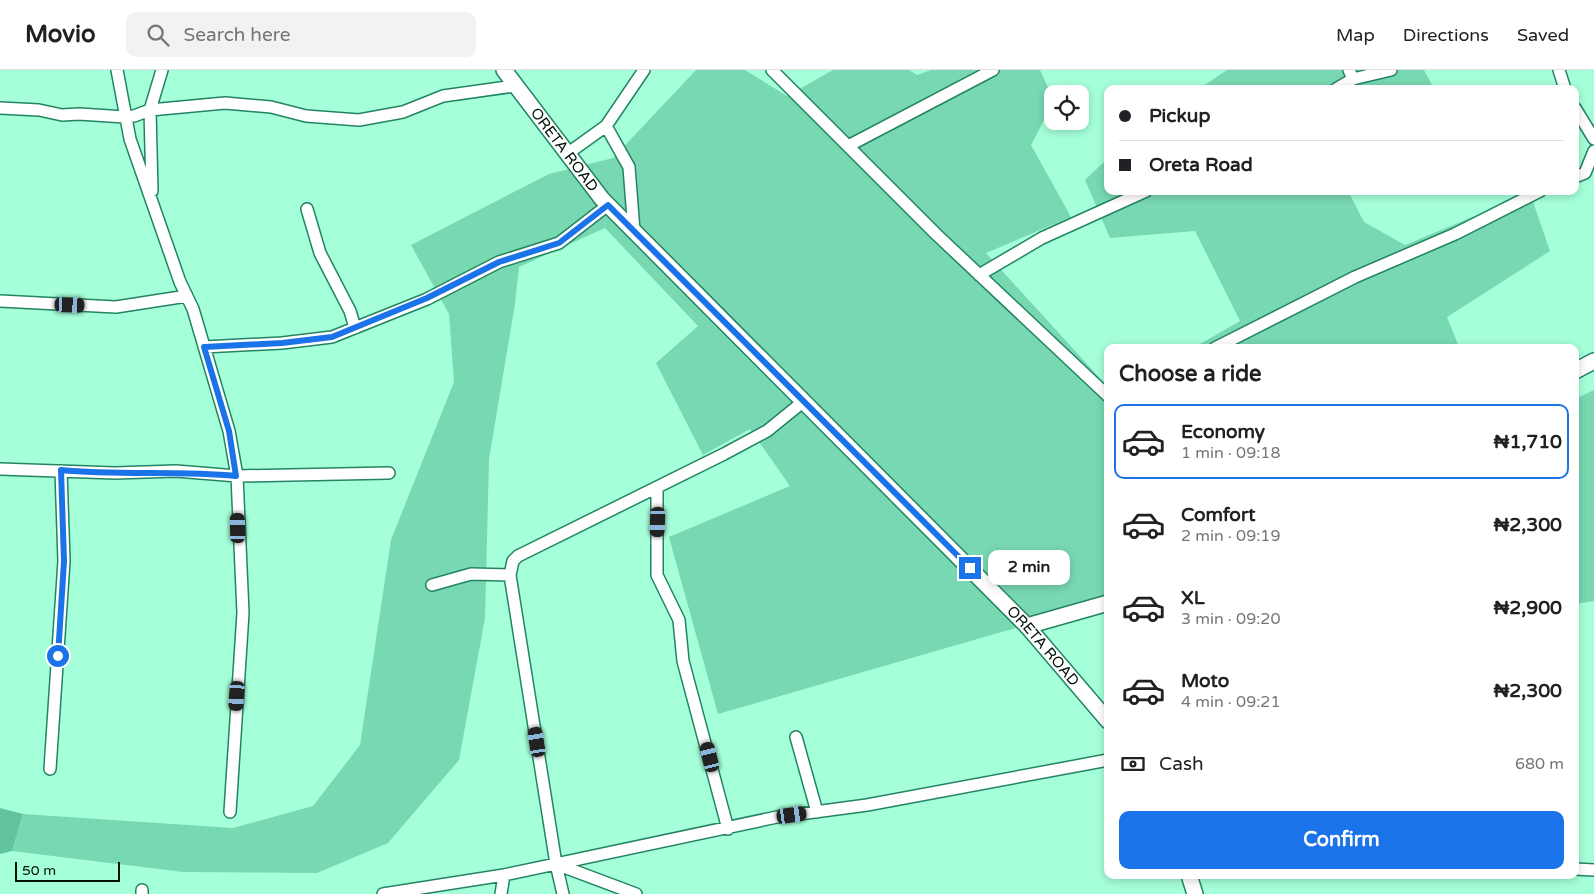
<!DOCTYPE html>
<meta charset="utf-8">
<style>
body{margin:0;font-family:"Varela Round",sans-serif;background:#f2f2f2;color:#202124;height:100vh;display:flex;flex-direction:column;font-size:19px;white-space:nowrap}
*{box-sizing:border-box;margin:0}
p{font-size:16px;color:#757577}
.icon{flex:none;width:28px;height:28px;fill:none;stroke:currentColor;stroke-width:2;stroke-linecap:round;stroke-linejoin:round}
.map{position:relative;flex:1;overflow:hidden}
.drawer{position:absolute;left:1104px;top:274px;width:475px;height:535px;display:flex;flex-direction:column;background:#fff;border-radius:10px;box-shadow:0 2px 8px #0003}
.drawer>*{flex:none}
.banner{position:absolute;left:1104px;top:15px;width:475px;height:110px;border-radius:10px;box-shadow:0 2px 8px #0003;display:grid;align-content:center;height:110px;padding:0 15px;background:#fff}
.controls{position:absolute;left:1044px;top:15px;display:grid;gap:10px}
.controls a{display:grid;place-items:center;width:45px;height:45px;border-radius:10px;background:#fff;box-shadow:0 2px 8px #0003;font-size:25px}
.scale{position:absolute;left:15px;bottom:12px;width:105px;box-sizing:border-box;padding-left:5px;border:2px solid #001108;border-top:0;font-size:14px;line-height:18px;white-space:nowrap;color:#001108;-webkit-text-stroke:4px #a5ffd9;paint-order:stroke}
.end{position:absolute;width:22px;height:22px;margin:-11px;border:6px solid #1a73e8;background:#fff;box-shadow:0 0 0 2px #fff}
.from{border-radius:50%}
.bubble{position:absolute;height:35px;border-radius:10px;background:#fff;box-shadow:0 2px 8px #0003;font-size:16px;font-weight:700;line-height:35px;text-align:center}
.car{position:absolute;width:15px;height:30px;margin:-15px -8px;border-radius:6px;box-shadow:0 0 4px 1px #0007;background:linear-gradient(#222 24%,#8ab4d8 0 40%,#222 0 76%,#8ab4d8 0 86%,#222 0)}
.banner b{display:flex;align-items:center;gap:18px;height:48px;font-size:19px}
.banner b+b{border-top:1px solid #e0e0e0}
.banner i{width:12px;height:12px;background:#202124}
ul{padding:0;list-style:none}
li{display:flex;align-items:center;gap:15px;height:75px;margin:0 10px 8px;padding:0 5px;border:2px solid transparent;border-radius:10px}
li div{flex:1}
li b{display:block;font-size:19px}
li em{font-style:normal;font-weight:700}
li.active{border-color:#1a73e8}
li>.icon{width:45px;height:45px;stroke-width:1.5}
h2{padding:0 15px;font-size:22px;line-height:60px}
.pay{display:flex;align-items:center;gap:12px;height:55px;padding:0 15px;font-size:19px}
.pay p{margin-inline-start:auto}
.action{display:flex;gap:10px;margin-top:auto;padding:10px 15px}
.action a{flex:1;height:58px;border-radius:10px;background:#1a73e8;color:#fff;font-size:20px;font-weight:700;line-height:58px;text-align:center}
header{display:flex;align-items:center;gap:30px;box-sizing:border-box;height:70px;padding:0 25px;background:#fff;border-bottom:1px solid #e0e0e0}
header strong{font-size:24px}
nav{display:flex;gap:28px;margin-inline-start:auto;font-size:18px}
.search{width:350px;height:45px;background:#f2f2f2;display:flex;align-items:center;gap:12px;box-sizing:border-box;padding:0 18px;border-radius:10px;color:#757577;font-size:19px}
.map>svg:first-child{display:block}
.green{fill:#78d8b2}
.forest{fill:#61c49e}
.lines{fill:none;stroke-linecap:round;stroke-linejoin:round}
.minor-casing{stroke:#238463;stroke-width:14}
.tertiary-casing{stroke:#238463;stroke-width:18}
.minor{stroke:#fff;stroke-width:11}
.tertiary{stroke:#fff;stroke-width:15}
.route{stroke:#1a73e8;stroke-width:6}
.labels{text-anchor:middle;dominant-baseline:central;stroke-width:4;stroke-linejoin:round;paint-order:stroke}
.street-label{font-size:15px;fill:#001108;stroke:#a5ffd9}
</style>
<header>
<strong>Movio</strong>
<div class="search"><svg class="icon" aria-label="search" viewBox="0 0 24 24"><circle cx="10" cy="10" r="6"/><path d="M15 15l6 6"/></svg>Search here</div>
<nav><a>Map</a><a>Directions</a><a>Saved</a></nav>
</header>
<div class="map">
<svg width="1594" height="824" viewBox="0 0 1594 824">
<rect width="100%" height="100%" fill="#a5ffd9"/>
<path class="green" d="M696,0H745L787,26L833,0H909L917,5L931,0H1040L1052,26V35L1031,75L1071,147L986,183L1107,316V524L1078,540L718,644L669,467L790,416L750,359L703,385L656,293L698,256L605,158L519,197L515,234L489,389L485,548L459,690L388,773L317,803L183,802L12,781L23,744L233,758L313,736L360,675L391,470L454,312L449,244L411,175L549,104L613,88Z
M1227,0H1424L1434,19H1199Z
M1107,89L1108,121H1348L1364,152L1405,175L1530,123L1550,181L1447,247L1459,277H1195L1240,251L1195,161L1110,168L1085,110Z
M1594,320V531L1575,534V329Z"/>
<path class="forest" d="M0,738L23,744L12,781L0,784Z"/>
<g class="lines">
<defs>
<path id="minor" d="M117,0L130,69L180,212L193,239L229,361L237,406L243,543L230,742
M772,0L937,165L1108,326
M1349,0L1353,9L1391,0
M1559,0L1565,19
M1336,19L1353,9
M0,38L39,40L62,45L79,44L125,47L134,46L150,40L225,33L271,37L306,46L359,50L403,42L443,26L514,16
M1575,38L1594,69
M606,56L629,97L634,161
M848,76L993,0
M567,84L606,56L644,0
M1575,107L1585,103L1594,81
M152,121L150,40L162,0
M307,139L320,183L350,241L355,258
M979,205L1042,168L1146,121
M0,231L116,237L187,226
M204,277L282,273L332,267L427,229L499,192L559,173L608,135
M1215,278L1355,207L1455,164L1540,121
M0,399L115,403L176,401L237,406L389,403
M657,418V505L679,550L683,591L728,759
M432,515L471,504L510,505
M796,667L817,742
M50,699L64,491L61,401
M556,794L636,824
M1575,799L1594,800
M142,824V820
M383,824L504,805L777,747L867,735L1108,690
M501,824L504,805
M563,824L556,794L510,505L513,491L518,486L724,384L767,361L804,331"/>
<g id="tertiary">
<path id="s1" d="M504,0L602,129L1027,556L1108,651"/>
<path d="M1575,301L1594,291"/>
<path d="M1027,556L1108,533"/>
<path d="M1189,805L1195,824"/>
</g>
</defs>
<use href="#minor" class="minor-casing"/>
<use href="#tertiary" class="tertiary-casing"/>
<use href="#minor" class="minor"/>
<use href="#tertiary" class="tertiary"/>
</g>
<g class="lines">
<path class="route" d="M58,586L64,491L61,400C119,406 178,400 236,406L229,361L204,277L282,273L332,267L427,228L499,192L559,173L608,135L970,498"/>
</g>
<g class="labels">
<g class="street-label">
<text stroke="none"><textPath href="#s1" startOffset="100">ORETA ROAD</textPath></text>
<text stroke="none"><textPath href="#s1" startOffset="790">ORETA ROAD</textPath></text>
</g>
</g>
</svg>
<div class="controls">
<a><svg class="icon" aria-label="locate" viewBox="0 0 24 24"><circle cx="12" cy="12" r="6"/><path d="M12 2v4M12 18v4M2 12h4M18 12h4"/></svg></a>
</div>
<div class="scale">50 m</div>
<i class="end from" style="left:58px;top:586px"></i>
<i class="end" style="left:970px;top:498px"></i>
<div class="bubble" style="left:988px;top:480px;width:82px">2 min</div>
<i class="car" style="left:70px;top:235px;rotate:92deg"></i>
<i class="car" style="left:658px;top:452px;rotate:182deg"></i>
<i class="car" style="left:238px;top:458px;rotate:359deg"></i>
<i class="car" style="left:237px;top:626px;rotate:184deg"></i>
<i class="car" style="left:537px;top:672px;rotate:351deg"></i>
<i class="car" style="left:710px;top:687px;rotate:346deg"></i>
<i class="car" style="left:792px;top:745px;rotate:82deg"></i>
<div class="banner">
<b><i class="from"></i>Pickup</b>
<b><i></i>Oreta Road</b>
</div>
<section class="drawer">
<h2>Choose a ride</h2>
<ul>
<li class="active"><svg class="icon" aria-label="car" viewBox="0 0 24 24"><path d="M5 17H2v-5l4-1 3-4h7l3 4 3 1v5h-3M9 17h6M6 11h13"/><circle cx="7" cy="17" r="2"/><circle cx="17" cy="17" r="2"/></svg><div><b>Economy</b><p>1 min · 09:18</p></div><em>₦1,710</em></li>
<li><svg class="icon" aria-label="car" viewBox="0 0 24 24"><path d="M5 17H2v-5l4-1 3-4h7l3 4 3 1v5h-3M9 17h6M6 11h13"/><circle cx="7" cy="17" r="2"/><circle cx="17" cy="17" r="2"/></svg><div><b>Comfort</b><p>2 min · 09:19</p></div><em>₦2,300</em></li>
<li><svg class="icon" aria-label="car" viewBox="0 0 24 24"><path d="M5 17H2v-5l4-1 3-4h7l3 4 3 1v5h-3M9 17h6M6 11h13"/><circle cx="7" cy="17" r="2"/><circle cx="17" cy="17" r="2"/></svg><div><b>XL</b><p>3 min · 09:20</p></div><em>₦2,900</em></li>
<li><svg class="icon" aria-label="car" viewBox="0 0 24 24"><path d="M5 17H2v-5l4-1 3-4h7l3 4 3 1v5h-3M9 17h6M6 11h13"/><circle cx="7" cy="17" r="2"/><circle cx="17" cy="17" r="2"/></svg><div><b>Moto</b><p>4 min · 09:21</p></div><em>₦2,300</em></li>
</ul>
<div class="pay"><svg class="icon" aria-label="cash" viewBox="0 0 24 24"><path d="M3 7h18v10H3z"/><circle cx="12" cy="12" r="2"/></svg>Cash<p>680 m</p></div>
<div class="action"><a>Confirm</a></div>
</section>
</div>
